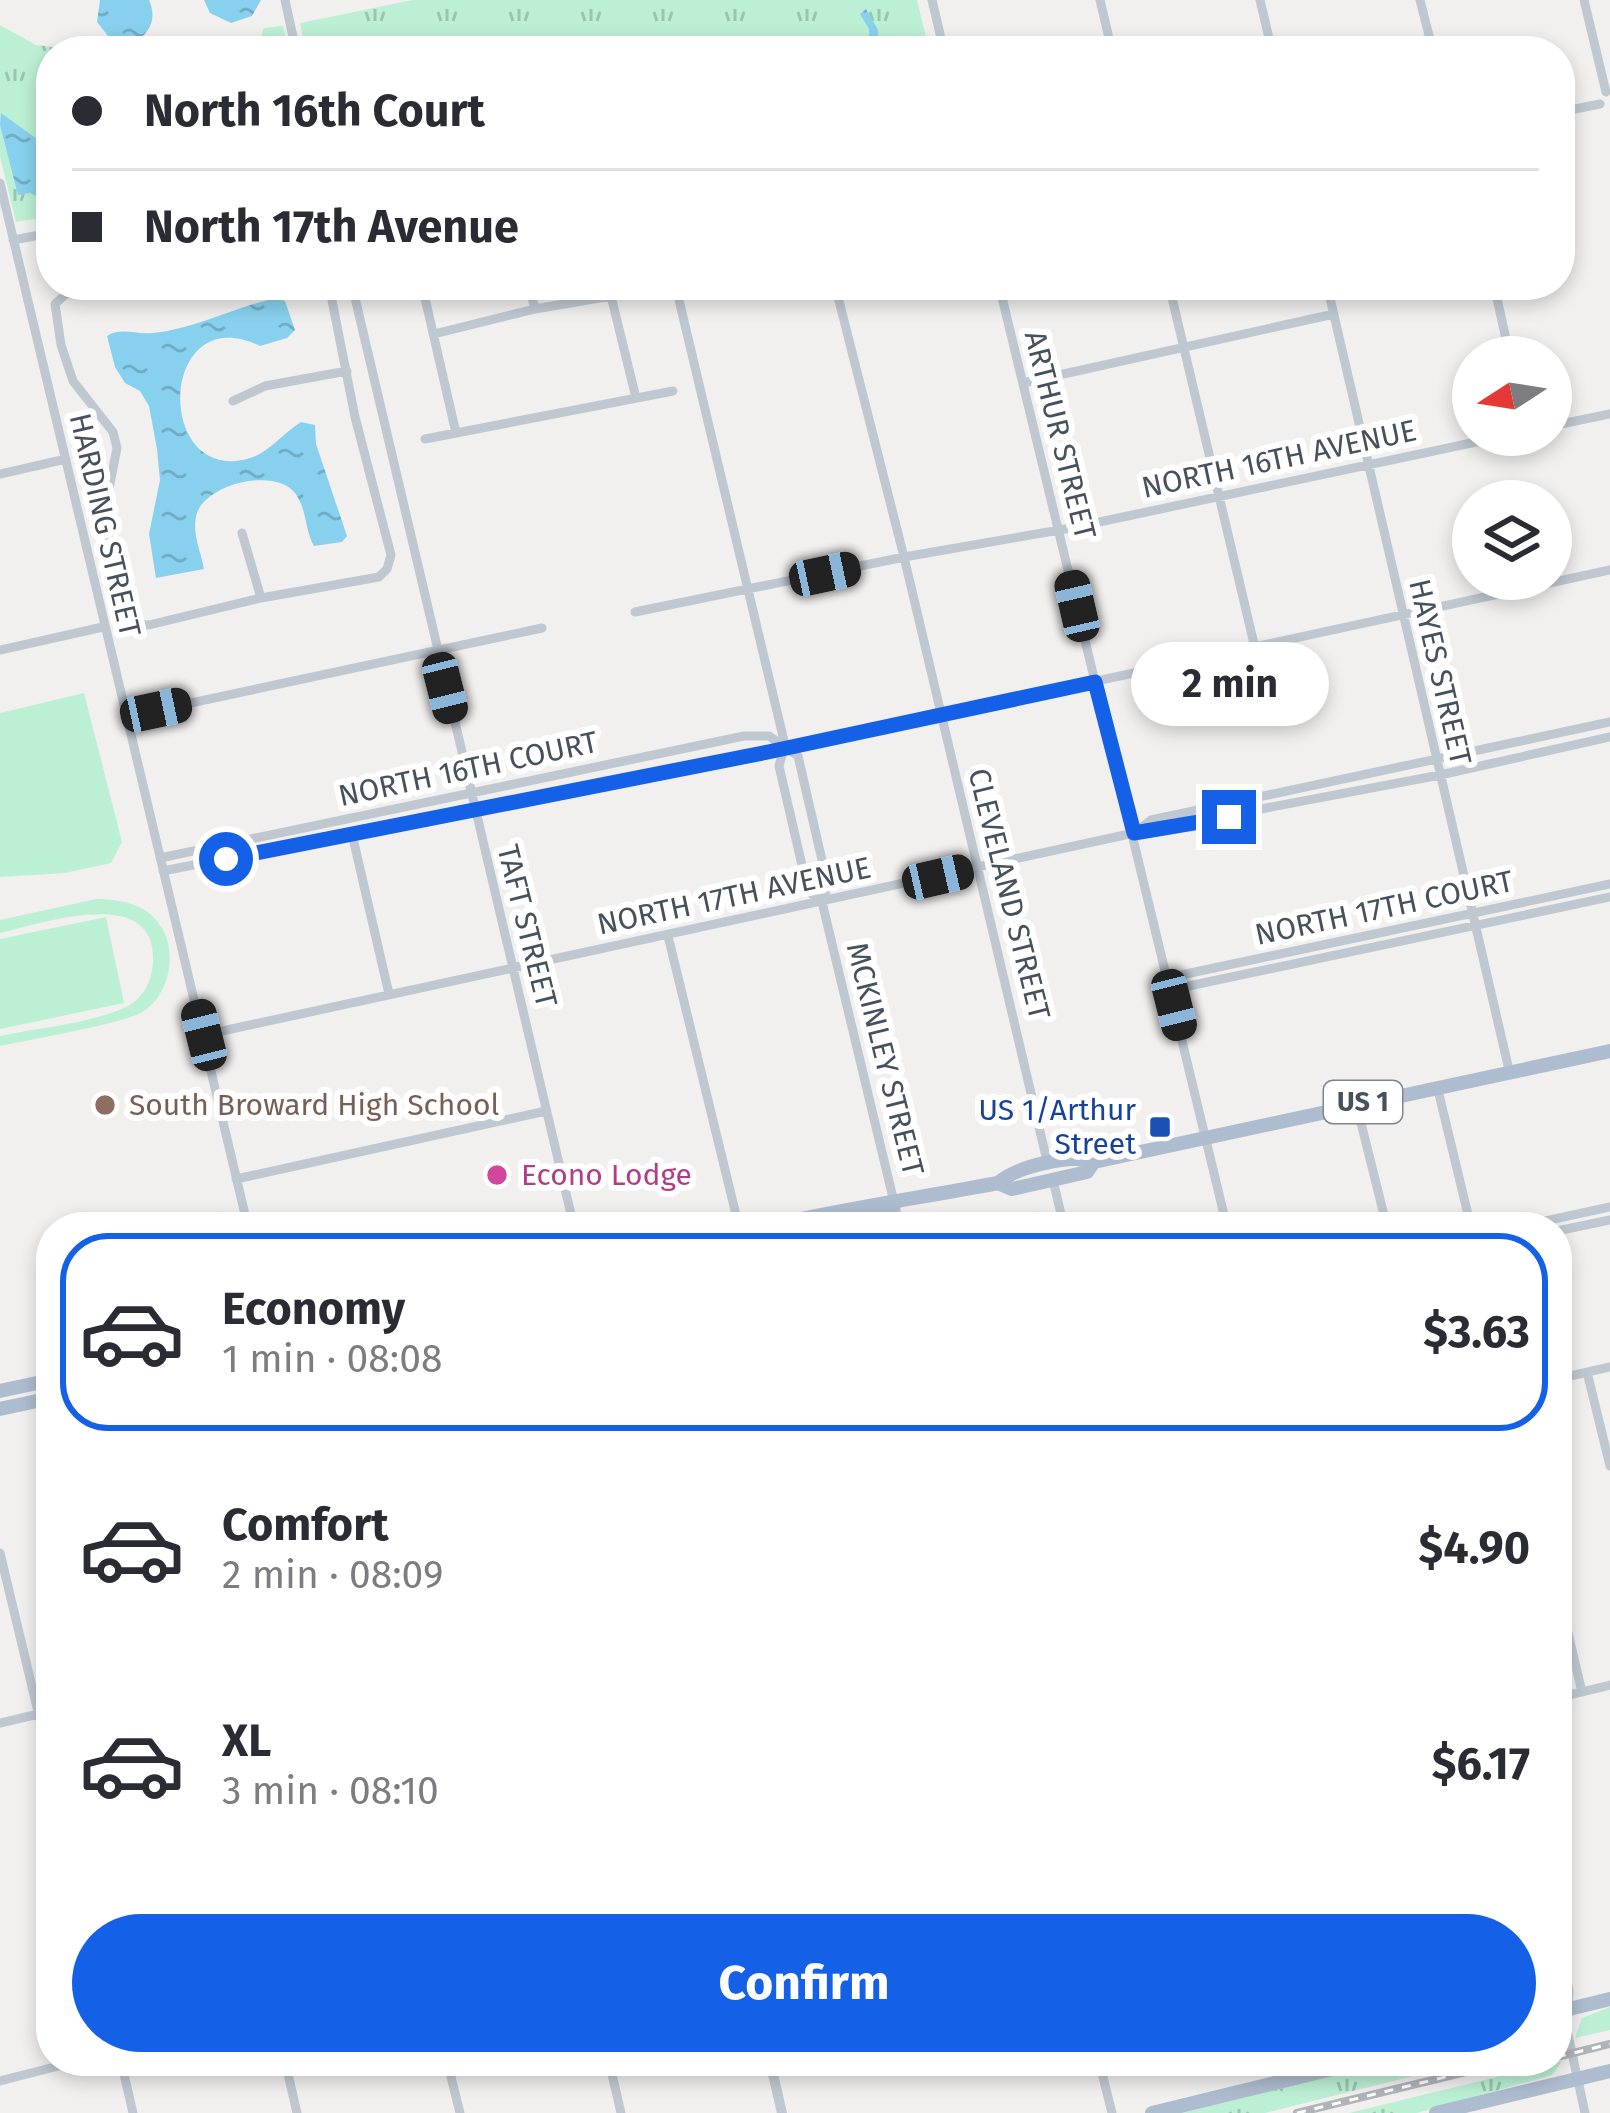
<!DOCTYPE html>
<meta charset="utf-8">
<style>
body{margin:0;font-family:"Fira Sans",sans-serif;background:#f2f2f3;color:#2b2b33;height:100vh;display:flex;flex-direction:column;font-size:45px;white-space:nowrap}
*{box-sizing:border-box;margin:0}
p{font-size:39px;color:#7c7c81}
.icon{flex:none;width:66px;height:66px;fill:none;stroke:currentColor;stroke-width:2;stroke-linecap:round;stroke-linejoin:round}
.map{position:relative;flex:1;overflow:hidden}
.details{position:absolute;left:36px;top:1212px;width:1536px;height:864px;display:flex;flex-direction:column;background:#fff;border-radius:48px;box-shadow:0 6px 18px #0003}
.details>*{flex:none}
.banner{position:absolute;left:36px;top:36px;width:1539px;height:264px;border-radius:48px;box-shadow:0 6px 18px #0003;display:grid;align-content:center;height:264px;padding:0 36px;background:#fff}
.needle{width:78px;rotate:258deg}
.fabs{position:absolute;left:1452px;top:336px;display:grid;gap:24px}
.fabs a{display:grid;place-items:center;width:120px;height:120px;border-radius:50%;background:#fff;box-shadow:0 6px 18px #0003;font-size:60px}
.end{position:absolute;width:54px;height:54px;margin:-27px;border:15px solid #1460e6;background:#fff;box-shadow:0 0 0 6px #fff}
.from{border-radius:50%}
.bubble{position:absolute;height:84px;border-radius:42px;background:#fff;box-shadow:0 6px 18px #0003;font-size:39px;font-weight:700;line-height:84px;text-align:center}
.car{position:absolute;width:36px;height:72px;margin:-36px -18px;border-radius:15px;box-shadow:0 0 9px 3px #0007;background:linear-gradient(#222 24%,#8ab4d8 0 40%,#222 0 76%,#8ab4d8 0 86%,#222 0)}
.banner b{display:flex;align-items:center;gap:42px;height:114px;font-size:45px}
.banner b+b{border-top:3px solid #e1e1e2}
.banner i{width:30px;height:30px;background:#2b2b33}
ul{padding:21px 0 0;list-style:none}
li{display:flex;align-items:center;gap:36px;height:198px;margin:0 24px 18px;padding:0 12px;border:6px solid transparent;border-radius:48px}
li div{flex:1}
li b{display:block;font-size:45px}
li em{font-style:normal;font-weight:700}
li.active{border-color:#1460e6}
li>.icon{width:108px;height:108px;stroke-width:1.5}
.primary-button{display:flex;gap:24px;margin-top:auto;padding:24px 36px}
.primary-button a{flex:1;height:138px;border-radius:72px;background:#1460e6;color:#fff;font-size:48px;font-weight:700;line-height:138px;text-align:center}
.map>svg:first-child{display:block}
.grass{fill:url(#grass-tufts)}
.garden{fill:#bcf0d4}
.water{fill:url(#water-ripples)}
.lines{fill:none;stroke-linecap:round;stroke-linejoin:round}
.minor{stroke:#bfc8d1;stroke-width:9}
.tertiary{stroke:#bfc8d1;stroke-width:10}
.primary{stroke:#aebccf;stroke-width:14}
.rail-casing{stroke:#b1b3ba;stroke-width:8}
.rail{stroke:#fff;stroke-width:3;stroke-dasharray:9;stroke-linecap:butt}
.route{stroke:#1460e6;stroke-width:15}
.education-dot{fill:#8d6e63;stroke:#fff;stroke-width:4.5}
.transit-dot{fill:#1a4fb4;stroke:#fff;stroke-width:4.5}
.hotel-dot{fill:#d1479c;stroke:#fff;stroke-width:4.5}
.labels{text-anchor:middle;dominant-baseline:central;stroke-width:12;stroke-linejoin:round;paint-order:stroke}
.shield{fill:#fff;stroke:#7e858e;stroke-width:3}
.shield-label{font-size:27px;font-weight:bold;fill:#46515d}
.street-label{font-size:30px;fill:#46515d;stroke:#fff}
.education-label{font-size:30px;fill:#785e54;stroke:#fff;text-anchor:start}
.transit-label{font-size:30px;fill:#164399;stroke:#fff;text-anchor:end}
.hotel-label{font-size:30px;fill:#b23c85;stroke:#fff;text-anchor:start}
</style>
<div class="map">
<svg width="1610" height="2113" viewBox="0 0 1610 2113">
<defs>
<pattern id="grass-tufts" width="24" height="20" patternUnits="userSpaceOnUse" patternTransform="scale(3)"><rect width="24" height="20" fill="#bcf0d4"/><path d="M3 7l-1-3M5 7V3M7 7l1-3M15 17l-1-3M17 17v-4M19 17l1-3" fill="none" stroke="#9bc5af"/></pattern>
<pattern id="water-ripples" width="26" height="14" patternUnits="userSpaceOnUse" patternTransform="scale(3)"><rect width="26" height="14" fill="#88d1ee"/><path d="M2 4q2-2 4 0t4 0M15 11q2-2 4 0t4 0" fill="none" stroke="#71acc4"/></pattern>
</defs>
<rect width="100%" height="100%" fill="#f2efef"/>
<path class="grass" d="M413,0H917L926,37L916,49L908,51H306L300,23Z
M0,25L36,45L87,51H51V216L16,222L0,156Z
M283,26L289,51H211L258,43L264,28Z
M1610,2007V2030L1575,2038L1582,2018Z
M1394,2061H1473L1265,2113H1182Z
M1562,2061L1552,2075L1417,2113H1349Z"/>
<path class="garden" d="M84,693L122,842L111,863L65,873L0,877V713Z
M96,899C117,899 142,903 156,920C179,945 172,992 144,1011C128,1023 27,1040 0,1046V1036C37,1028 93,1023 126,1007C143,999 152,981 153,962C157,883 41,924 0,933V920Z
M106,917L124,1003L0,1029V939Z"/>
<path class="water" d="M100,0H149C157,18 151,32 135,42L112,41L97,22Z
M204,0H261L252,16L231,23L210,13Z
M866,9L878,30L879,45L875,50L813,51L869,40V29L860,14Z
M1,113L51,149V204L30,193L18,195L0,125Z
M276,298L285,301L295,330L287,338L260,346C159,297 153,483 247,459C268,454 283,433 301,422L315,425L316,444L347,536L342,542L314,546C305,531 307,509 295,493C275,467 207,484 197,513C191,532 201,551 204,569L156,578L149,534L160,480L157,449L149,406L140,391L125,383L115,367L107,336C120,327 137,335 153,333C195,329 235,307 276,298Z"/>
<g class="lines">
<path class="minor" d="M285,0L296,51
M932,0L944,51
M1100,0L1112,51
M1260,0L1272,51
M1420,0L1433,51
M1584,0L1606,92
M1560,112L1600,104
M0,183L248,1227
M13,240L51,233
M107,285L66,294L55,304L61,345L73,381L113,432L117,448L104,514L125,615L134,624L149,625L261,598L379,577L387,569L391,555L355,417L329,285
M352,285L574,1227
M422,285L456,433
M529,285L535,309
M703,285L681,292L679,300L785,745L779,766L808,891L822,902
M835,285L904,557L1048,1165
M999,285L1227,1227
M1169,285L1255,648
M1327,285L1509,1070
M1494,285L1510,357
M611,296L636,398
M434,334L535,309L611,296
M1023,383L1334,314
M233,401L265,386L347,371
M1551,426L1610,414
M425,439L673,391
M0,474L66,459
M242,533L261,598
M635,612L904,557L1071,528L1509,435
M0,650L103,627
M125,717L542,628
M1137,831L1151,820L1610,722
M352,834L389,994
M160,858L744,736H769L798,756L828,886L822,902L900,1227
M163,871L768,752L1610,570
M668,936L739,1227
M1167,978L1610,884
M1170,990L1610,897
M204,1035L1134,833L1440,775L1610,737
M1437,1086L1471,1227
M1356,1103L1387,1227
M236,1179L546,1111
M1053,1180L1064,1227
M1518,1227L1610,1207
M1557,1231L1610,1220
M1587,1372L1610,1466
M1557,1379L1610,1367
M0,1553L51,1766
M1557,1587L1582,1692
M1557,1698L1610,1685
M0,1723L51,1711
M1557,1939L1569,1991L1567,2030L1585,2113
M121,2061L133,2113
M285,2061L297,2113
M447,2061L460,2113
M609,2061L621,2113
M1099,2061L1112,2113
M0,2081L78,2061"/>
<path class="tertiary" d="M770,2061L782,2113"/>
<path class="primary" d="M998,1183L1012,1189L1087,1172L1094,1162
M764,1227C842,1209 919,1198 998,1183C1016,1167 1071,1153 1094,1162L1610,1051
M840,1227L877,1218L895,1204
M0,1391L51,1380
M0,1409L51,1398
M1557,2012L1610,1999
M1152,2113L1365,2061
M1436,2113L1610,2071"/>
<defs>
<path id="rail" d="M1557,2057L1610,2044
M1496,2072L1539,2061
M1297,2113L1511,2061"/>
</defs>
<use href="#rail" class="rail-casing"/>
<use href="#rail" class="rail"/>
</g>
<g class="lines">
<path class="route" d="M226,859L768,752L1095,682L1134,833L1229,817"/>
</g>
<circle class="education-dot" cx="105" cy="1105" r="12"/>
<rect class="transit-dot" x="1148" y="1115" width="24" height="24" rx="6"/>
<circle class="hotel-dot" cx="497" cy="1175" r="12"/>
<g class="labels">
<rect class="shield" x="1324" y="1081" width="78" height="42" rx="9"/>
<g class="shield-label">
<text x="1363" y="1102">US 1</text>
</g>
<g class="street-label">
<text transform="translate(1060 435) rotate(76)">ARTHUR STREET</text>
<text transform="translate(1279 459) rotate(-12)">NORTH 16TH AVENUE</text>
<text transform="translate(105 525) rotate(77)">HARDING STREET</text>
<text transform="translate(1440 672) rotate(77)">HAYES STREET</text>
<text transform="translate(468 769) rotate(-12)">NORTH 16TH COURT</text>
<text transform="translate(1009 894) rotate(76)">CLEVELAND STREET</text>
<text transform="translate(734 896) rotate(-12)">NORTH 17TH AVENUE</text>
<text transform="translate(1384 908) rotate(-12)">NORTH 17TH COURT</text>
<text transform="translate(527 926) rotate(76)">TAFT STREET</text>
<text transform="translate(885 1059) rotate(76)">MCKINLEY STREET</text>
</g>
<g class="education-label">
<text x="129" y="1105">South Broward High School</text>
</g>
<g class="transit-label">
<text x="1136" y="1110">US 1/Arthur<tspan x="1136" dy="34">Street</tspan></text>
</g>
<g class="hotel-label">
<text x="521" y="1175">Econo Lodge</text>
</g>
</g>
</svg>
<div class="fabs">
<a><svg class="needle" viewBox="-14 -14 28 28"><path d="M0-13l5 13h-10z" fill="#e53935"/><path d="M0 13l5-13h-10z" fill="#7c7c81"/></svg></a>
<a><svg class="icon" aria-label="layers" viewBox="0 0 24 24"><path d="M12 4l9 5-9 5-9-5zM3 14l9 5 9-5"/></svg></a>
</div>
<i class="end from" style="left:226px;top:859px"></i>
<i class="end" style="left:1229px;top:817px"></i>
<div class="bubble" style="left:1131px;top:642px;width:198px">2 min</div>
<i class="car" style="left:825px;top:574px;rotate:78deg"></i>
<i class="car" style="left:1077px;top:606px;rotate:347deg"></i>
<i class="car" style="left:445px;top:688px;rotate:166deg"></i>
<i class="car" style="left:156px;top:710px;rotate:78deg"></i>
<i class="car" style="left:938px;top:877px;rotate:77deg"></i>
<i class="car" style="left:1174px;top:1005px;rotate:166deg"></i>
<i class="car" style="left:204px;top:1035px;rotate:346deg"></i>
<div class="banner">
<b><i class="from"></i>North 16th Court</b>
<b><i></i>North 17th Avenue</b>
</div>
<section class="details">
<ul>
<li class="active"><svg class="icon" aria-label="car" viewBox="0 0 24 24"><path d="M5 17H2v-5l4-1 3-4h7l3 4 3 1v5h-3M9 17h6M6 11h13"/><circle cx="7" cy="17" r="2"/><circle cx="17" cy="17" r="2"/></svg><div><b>Economy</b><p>1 min · 08:08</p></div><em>$3.63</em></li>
<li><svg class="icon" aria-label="car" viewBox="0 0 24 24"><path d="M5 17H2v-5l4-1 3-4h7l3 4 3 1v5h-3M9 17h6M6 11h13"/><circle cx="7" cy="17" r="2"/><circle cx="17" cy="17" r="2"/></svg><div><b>Comfort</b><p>2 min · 08:09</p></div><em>$4.90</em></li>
<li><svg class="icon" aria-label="car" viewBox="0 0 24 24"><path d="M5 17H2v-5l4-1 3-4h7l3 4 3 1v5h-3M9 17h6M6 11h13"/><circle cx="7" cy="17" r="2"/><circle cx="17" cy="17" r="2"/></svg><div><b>XL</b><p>3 min · 08:10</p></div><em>$6.17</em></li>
</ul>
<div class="primary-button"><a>Confirm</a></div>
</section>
</div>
